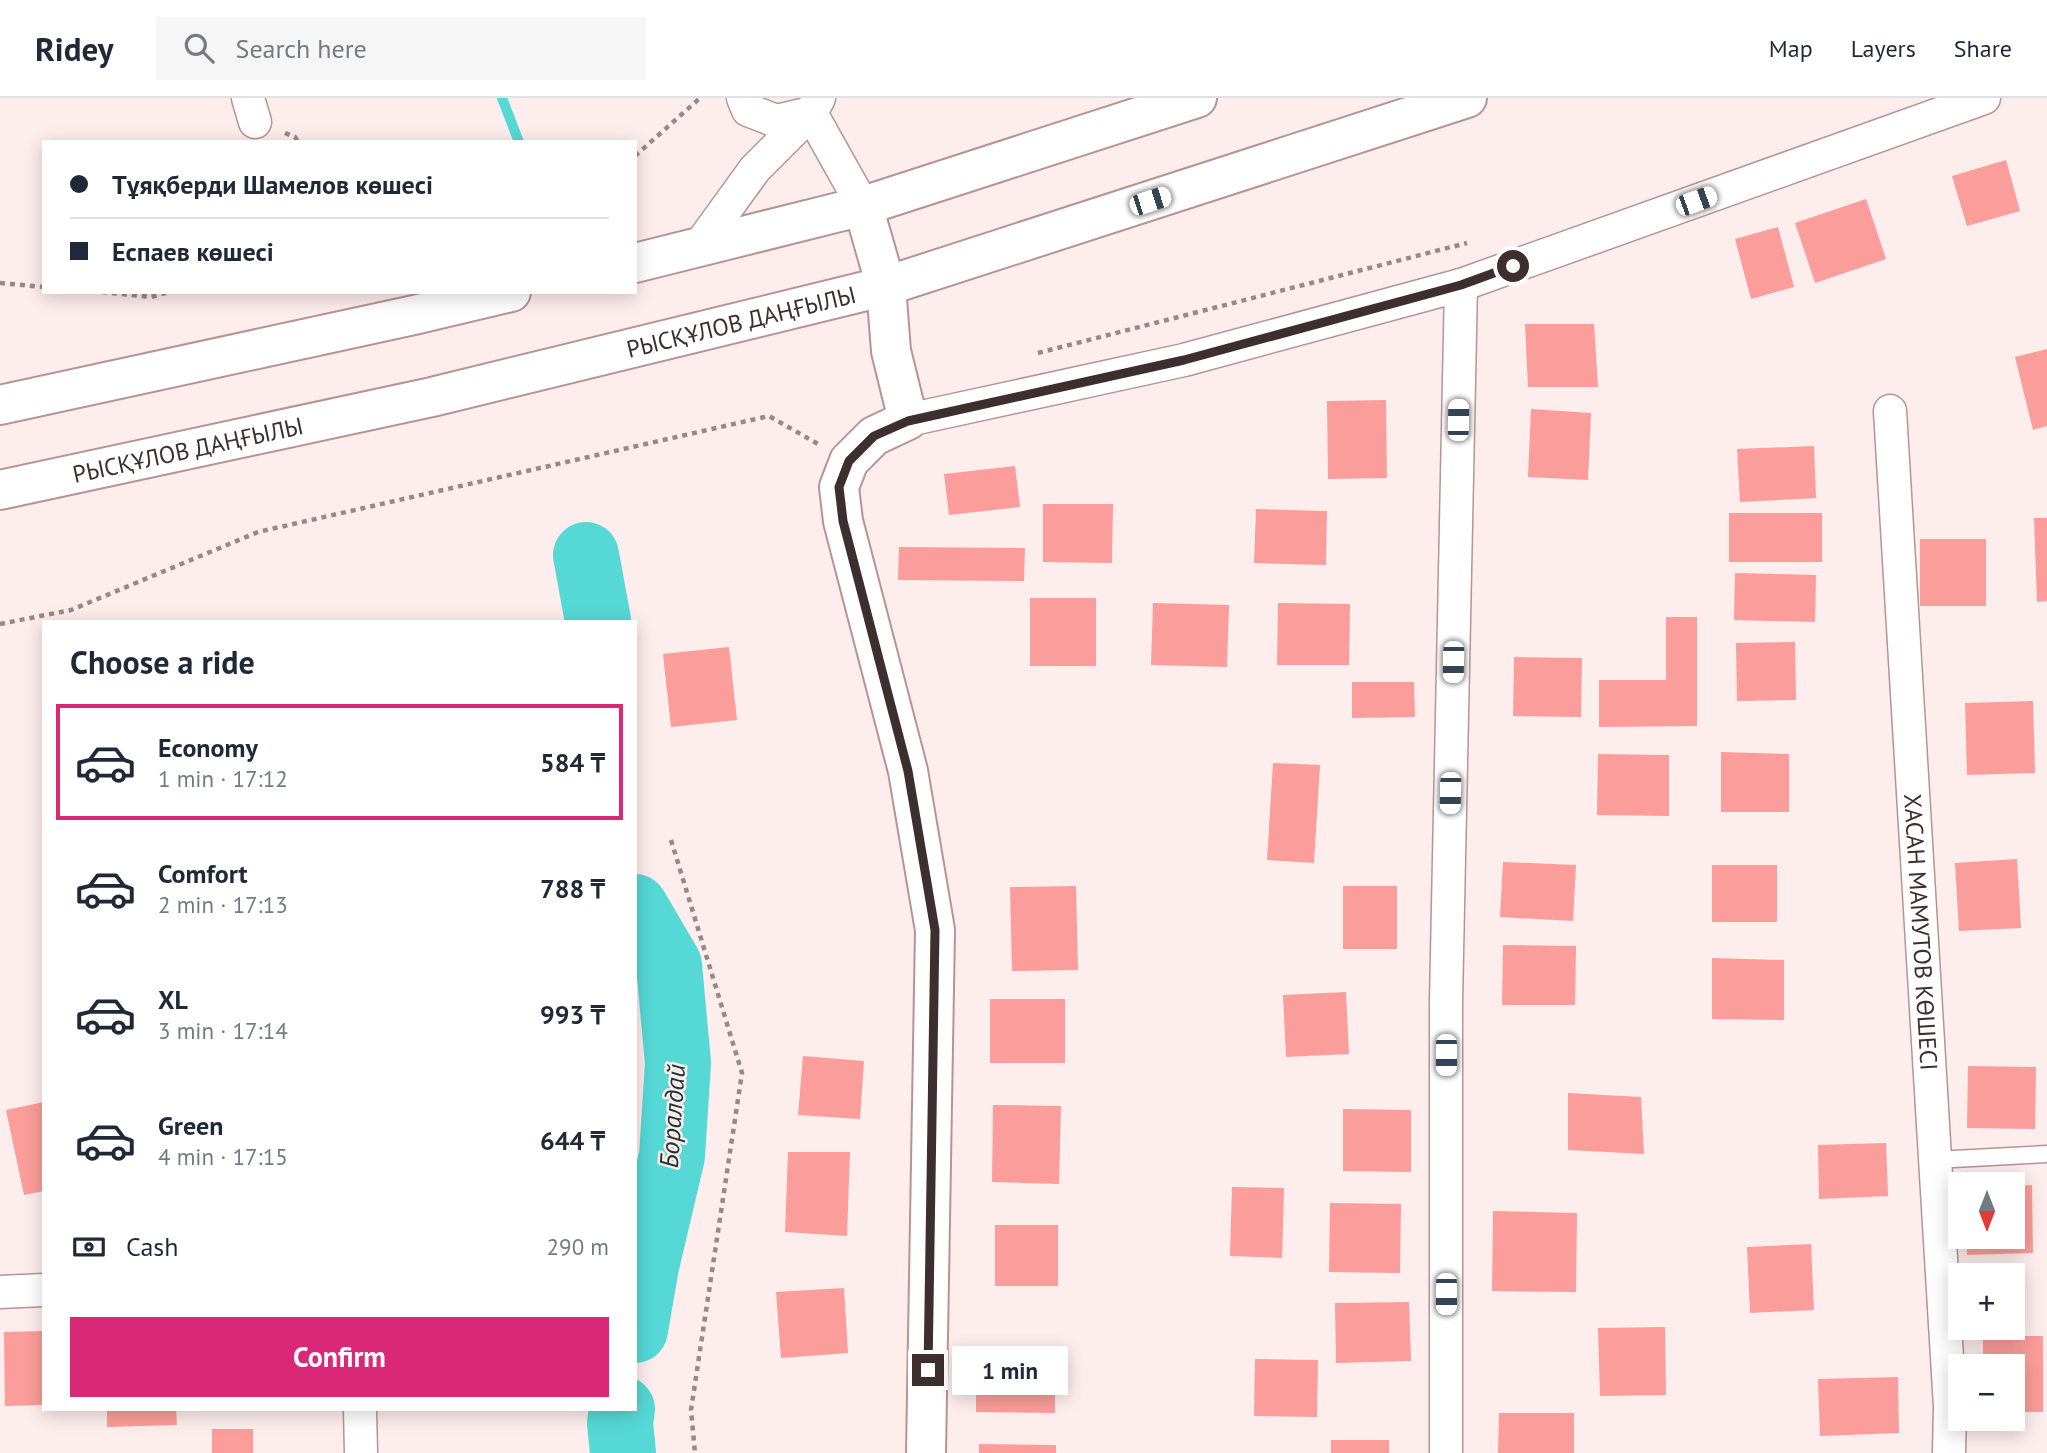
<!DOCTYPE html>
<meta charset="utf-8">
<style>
body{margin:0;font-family:"PT Sans",sans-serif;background:#f6f6f7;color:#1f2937;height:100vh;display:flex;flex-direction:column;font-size:26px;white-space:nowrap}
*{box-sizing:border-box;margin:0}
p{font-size:23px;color:#747a83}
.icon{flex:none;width:38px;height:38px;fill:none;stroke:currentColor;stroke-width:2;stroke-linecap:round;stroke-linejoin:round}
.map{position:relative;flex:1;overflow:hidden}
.drawer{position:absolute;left:42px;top:522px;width:595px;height:791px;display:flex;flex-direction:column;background:#fff;border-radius:0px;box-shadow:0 4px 18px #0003}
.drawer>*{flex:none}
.banner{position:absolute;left:42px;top:42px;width:595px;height:154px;border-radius:0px;box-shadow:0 4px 18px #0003;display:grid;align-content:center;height:154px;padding:0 28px;background:#fff}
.needle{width:46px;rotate:180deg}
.tools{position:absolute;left:1948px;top:1074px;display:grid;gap:14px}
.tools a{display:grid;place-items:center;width:77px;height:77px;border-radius:0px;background:#fff;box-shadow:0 4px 18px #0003;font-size:35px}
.end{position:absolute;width:32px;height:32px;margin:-16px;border:9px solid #3e2f2f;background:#fff;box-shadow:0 0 0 4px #fff}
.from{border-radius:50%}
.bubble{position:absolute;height:49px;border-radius:0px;background:#fff;box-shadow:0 4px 18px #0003;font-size:23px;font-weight:600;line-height:49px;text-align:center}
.car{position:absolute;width:21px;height:42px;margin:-21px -10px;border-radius:9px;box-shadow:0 0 5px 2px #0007;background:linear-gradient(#fff 24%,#345 0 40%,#fff 0 76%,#345 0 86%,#fff 0)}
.banner b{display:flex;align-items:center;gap:24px;height:66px;font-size:26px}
.banner b+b{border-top:2px solid #e0e1e3}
.banner i{width:18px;height:18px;background:#1f2937}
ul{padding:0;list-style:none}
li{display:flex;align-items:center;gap:21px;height:116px;margin:0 14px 10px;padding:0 14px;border:4px solid transparent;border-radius:0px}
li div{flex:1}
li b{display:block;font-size:26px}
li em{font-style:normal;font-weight:600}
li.selected{border-color:#db2777}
li>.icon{width:63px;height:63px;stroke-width:1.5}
h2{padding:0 28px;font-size:32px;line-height:84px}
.pay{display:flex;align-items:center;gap:18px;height:77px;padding:0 28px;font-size:26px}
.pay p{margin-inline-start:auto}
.action{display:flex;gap:14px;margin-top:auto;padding:14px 28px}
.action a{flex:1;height:80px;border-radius:0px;background:#db2777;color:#fff;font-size:28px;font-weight:600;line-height:80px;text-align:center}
header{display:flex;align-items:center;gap:42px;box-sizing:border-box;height:98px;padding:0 35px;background:#fff;border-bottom:2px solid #e0e1e3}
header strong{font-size:33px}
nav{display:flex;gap:38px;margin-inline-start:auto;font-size:24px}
.search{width:490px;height:63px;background:#f6f6f7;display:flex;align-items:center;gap:18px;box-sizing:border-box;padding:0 24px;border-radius:0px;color:#747a83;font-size:26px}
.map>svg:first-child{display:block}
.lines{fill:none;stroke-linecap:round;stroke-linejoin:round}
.stream{stroke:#56d8d7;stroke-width:10}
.river{stroke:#56d8d7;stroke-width:66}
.building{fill:#fb9d9a}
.lane-casing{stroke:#b79492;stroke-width:19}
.street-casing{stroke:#b79492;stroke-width:35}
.secondary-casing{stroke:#b79492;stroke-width:42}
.primary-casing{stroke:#b79492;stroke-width:42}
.path{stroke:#988888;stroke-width:4.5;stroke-dasharray:5 5;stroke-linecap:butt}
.lane{stroke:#fff;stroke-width:16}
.street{stroke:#fff;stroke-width:32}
.secondary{stroke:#fff;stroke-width:38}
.primary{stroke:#fff;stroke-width:38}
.route{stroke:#3e2f2f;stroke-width:9}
.labels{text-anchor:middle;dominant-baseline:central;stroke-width:5;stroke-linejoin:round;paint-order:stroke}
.street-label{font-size:24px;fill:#3e2f2f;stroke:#fdedec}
.water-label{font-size:26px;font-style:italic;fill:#1d3434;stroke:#fdedec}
</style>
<header>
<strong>Ridey</strong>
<div class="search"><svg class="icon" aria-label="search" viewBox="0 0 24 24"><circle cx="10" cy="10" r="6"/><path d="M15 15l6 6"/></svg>Search here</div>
<nav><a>Map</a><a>Layers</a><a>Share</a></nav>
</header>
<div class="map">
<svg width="2047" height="1355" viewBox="0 0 2047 1355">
<rect width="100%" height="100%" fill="#fdedec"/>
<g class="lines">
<path class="stream" d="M502,0L519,44"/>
<path class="river" d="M586,457L598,523
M635,809L669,867L678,965L672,1058L646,1168L635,1232
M622,1311L620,1325L623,1355"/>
</g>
<path class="building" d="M2006,62L2020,113L1967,128L1952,78Z
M1866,101L1886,161L1815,185L1795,125Z
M1778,129L1794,189L1751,201L1735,141Z
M1525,226H1594L1598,289H1528Z
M2047,251V328L2033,332L2015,259Z
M1386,302L1387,380L1328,381L1327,303Z
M1531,311L1591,315L1588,382L1528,379Z
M1814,348L1816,400L1740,404L1737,351Z
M1015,368L1020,409L949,417L944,376Z
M1043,406H1113L1112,465L1043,464Z
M1256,411L1327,413L1326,467L1254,465Z
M1729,415H1822V464H1729Z
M2034,420H2047V503L2037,504Z
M1920,441H1986V508H1920Z
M899,449L1025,450L1024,483L898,482Z
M1735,475L1816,477L1815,524L1734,522Z
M1030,500H1096V568H1030Z
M1153,505L1229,507L1227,569L1151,567Z
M1278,505L1350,506L1349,567H1277Z
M1666,519H1697V628L1599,629V582H1666Z
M1795,544L1796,602L1737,603L1736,545Z
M729,549L737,622L671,629L663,556Z
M1514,559L1582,560L1581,619L1513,618Z
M1352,584H1414L1415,619L1352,620Z
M2033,603L2035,675L1967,677L1965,605Z
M1721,654L1789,656V714H1721Z
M1598,656L1669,657V718L1597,717Z
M1273,665L1320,667L1314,765L1267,762Z
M2017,761L2021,830L1959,833L1955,765Z
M1503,764L1576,767L1573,823L1500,819Z
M1712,767H1777V824H1712Z
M1076,788L1078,872L1012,873L1010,789Z
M1343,788H1397V851H1343Z
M1503,847L1576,848L1575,907H1502Z
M1712,860L1784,862V922L1712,921Z
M1346,894L1349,956L1286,959L1283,897Z
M990,901H1065V965H990Z
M803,958L864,963L860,1021L798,1017Z
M1968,968L2036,969L2035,1031L1967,1030Z
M1568,995L1641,999L1644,1056L1568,1052Z
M44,1004V1093L24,1097L6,1012Z
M993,1007L1061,1008L1059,1086L992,1084Z
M1343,1011L1411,1012V1074L1343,1073Z
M1886,1045L1888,1098L1819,1101L1818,1047Z
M788,1054H850L847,1138L785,1134Z
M2032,1087L2033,1155L1967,1157V1139H2012V1088Z
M1232,1089L1284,1090L1282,1160L1230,1158Z
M1330,1105L1401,1106L1400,1175L1329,1174Z
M1493,1113L1577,1115L1576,1194L1492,1193Z
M995,1127H1058V1188H995Z
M1811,1146L1814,1212L1750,1215L1747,1149Z
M844,1190L848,1255L781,1260L776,1194Z
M1409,1204L1411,1263L1336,1265L1335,1205Z
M1665,1229L1666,1297L1600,1298L1598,1230Z
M44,1233V1307L5,1308L4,1234Z
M1983,1238H2043V1314H2012V1269H1983Z
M976,1249L1055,1250V1315L976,1314Z
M1255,1261L1318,1262L1317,1319L1254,1318Z
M1898,1279L1899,1335L1820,1338L1818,1281Z
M107,1311H176L177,1327L107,1329Z
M1499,1315H1574V1355H1498Z
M212,1331H253V1355H212Z
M1331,1342H1389V1355H1331Z
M979,1346L1056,1347V1355H979Z"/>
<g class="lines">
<defs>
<path id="lane" d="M1935,1062L2047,1056"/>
<g id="street">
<path d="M248,0L255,24"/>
<path d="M743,0L748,12L776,23L811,15"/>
<path d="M811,15L863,108"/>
<path d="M697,151L755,71L811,15L819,0"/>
<path id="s1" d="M1890,313L1950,1309L1949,1355"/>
<path d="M908,322L1184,262L1461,187L1984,0"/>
<path d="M0,1194L44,1192"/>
<path d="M360,1311L361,1355"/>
<path d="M1446,1355V904L1461,187"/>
</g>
<path id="secondary" d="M886,188L891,253L908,322L874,338L849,363L839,389L843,423L908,673L935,832L926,1355"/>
<g id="primary">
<path d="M863,108L886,188"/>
<path d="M635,165L863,108L1197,0"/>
<path d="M0,307L414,217L511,194"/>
<path id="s2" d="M0,392L432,299L886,188L1467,0"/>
</g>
</defs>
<use href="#lane" class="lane-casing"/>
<use href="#street" class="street-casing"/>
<use href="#secondary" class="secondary-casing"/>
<use href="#primary" class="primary-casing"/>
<path class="path" d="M285,35L295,39L298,44
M635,58L700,0
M0,185L44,189
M102,194L151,199L169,194
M1038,255L1467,145
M0,526L71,512L258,434L769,318L818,346
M671,742L742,975L691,1312L695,1355"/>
<use href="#lane" class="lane"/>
<use href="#street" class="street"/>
<use href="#secondary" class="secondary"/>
<use href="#primary" class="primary"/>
</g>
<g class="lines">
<path class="route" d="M928,1272L935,832L908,673L843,423L839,389L849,363L874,338L908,323L1184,262L1461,187L1513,168"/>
</g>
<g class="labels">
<g class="street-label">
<text stroke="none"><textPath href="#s2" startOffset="760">РЫСҚҰЛОВ ДАҢҒЫЛЫ</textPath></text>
<text stroke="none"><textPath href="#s2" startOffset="192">РЫСҚҰЛОВ ДАҢҒЫЛЫ</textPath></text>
<text stroke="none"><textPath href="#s1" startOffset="522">ХАСАН МАМУТОВ КӨШЕСІ</textPath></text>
</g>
<g class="water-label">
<text transform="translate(672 1018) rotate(-86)">Боралдай</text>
</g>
</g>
</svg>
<div class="tools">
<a><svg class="needle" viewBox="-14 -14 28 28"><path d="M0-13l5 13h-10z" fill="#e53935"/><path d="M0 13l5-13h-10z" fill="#747a83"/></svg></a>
<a>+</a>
<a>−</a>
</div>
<i class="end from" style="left:1513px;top:168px"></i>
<i class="end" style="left:928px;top:1272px"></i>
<div class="bubble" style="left:952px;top:1248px;width:116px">1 min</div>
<i class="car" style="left:1150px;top:103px;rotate:72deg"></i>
<i class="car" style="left:1696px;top:103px;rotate:70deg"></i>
<i class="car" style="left:1458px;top:322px;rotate:1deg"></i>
<i class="car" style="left:1453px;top:564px;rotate:181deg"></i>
<i class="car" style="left:1450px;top:695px;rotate:181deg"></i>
<i class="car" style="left:1446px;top:957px;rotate:180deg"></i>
<i class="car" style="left:1446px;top:1196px;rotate:180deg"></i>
<div class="banner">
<b><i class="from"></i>Тұяқберди Шамелов көшесі</b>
<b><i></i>Еспаев көшесі</b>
</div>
<section class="drawer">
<h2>Choose a ride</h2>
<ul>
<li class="selected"><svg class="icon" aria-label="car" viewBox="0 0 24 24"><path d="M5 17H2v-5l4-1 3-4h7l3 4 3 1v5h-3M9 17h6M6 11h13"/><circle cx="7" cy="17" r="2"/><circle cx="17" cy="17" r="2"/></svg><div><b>Economy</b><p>1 min · 17:12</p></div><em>584 ₸</em></li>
<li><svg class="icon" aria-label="car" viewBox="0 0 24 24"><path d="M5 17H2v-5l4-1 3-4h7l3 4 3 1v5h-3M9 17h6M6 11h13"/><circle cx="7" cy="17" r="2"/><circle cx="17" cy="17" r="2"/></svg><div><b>Comfort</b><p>2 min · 17:13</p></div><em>788 ₸</em></li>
<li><svg class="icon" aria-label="car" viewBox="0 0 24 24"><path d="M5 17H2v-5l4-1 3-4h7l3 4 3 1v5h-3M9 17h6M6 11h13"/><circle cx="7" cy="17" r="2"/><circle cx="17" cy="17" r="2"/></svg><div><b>XL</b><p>3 min · 17:14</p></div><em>993 ₸</em></li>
<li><svg class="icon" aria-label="car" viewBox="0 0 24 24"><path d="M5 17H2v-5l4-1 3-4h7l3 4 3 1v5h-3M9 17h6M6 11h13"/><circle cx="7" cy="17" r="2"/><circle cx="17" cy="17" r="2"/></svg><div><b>Green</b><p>4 min · 17:15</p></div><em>644 ₸</em></li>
</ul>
<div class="pay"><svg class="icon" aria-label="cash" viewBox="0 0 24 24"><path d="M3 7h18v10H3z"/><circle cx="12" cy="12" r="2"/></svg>Cash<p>290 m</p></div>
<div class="action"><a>Confirm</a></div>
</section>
</div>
